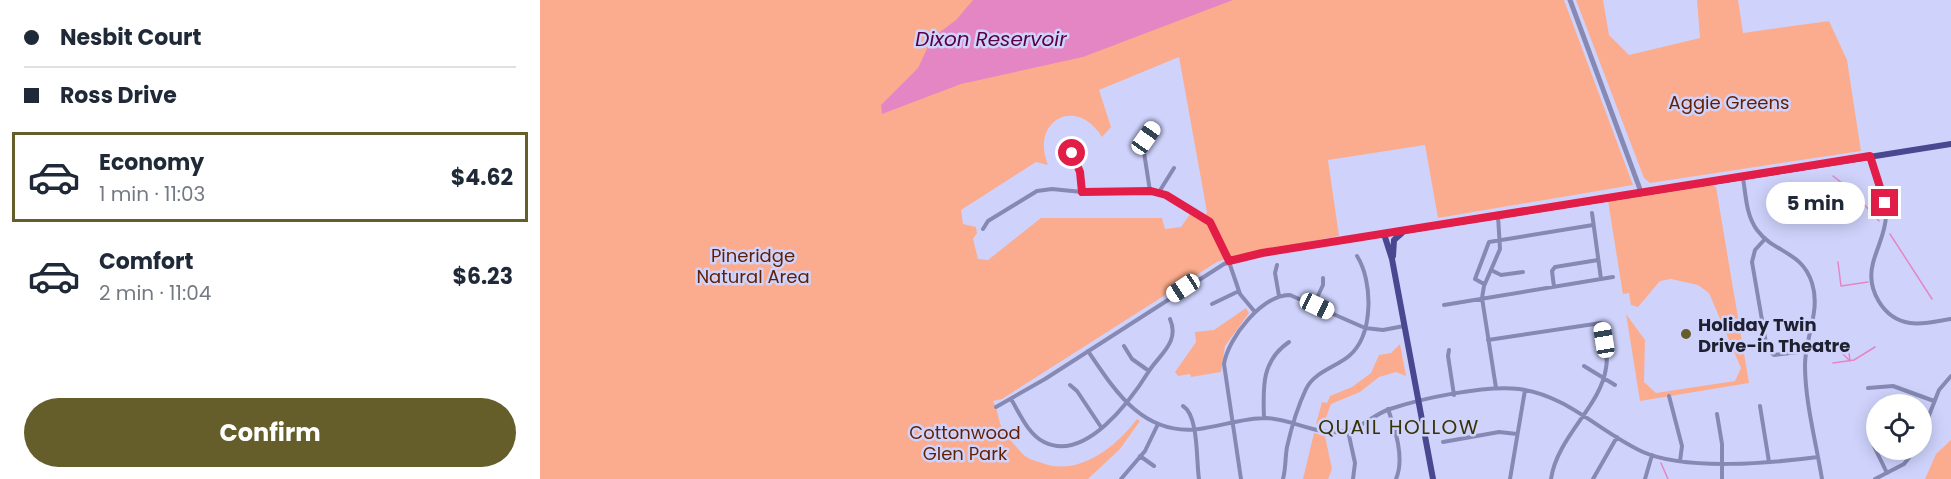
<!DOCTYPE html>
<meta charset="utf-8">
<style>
body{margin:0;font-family:Poppins,sans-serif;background:#f2f2f3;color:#1f2937;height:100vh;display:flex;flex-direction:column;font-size:22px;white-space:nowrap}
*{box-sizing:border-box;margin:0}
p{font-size:20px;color:#747a83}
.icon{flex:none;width:33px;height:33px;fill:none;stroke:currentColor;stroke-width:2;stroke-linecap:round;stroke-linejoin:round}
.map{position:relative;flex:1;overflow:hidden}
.side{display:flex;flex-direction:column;background:#fff;width:540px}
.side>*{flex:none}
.hud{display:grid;align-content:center;height:132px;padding:0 24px;background:#fff}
.buttons{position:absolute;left:1326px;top:394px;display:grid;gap:12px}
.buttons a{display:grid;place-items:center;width:66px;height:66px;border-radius:50%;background:#fff;box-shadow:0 3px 15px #0003;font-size:30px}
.end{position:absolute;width:27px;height:27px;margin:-14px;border:8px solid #e11d48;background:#fff;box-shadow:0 0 0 3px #fff}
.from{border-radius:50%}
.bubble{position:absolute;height:42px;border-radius:21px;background:#fff;box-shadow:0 3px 15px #0003;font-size:20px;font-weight:700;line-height:42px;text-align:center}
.car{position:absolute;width:18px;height:36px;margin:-18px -9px;border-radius:8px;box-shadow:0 0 4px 2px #0007;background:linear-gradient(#fff 24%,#345 0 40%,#fff 0 76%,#345 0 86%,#fff 0)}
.hud b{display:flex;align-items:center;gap:21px;height:57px;font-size:22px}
.hud b+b{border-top:2px solid #e0e1e3}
.hud i{width:15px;height:15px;background:#1f2937}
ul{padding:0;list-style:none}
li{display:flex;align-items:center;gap:18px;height:90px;margin:0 12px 9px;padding:0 12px;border:3px solid transparent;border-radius:0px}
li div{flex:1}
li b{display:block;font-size:22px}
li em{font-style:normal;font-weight:700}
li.selected{border-color:#655d2a}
li>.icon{width:54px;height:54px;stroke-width:1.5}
.button{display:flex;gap:12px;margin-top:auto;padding:12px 24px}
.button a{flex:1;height:69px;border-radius:36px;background:#655d2a;color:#fff;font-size:24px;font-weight:700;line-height:69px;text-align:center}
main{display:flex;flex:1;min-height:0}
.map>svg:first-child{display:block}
.green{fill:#fcac8e;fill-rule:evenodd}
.water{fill:#e486c4}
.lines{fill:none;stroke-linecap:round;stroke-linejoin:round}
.stream{stroke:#e486c4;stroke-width:1.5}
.minor{stroke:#8689b3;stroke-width:4}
.tertiary{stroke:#8689b3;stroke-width:5}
.primary{stroke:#48478f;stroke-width:6}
.route{stroke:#e11d48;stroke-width:8}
.poi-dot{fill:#655d2a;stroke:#cfd3fc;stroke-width:2}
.labels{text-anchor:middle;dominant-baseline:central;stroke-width:5;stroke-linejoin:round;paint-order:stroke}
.park-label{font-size:18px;fill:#601f02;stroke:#cfd3fc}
.poi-label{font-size:18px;font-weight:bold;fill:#1f202f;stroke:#cfd3fc;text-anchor:start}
.water-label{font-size:20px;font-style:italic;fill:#580043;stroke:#cfd3fc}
.neighbourhood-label{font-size:20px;letter-spacing:1.5px;fill:#383207;stroke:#cfd3fc}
</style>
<main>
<section class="side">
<div class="hud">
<b><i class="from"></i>Nesbit Court</b>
<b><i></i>Ross Drive</b>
</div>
<ul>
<li class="selected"><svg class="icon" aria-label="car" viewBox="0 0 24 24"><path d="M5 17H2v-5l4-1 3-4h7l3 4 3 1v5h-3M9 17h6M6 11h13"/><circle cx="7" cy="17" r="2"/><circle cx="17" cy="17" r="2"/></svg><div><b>Economy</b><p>1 min · 11:03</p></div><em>$4.62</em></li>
<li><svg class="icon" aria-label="car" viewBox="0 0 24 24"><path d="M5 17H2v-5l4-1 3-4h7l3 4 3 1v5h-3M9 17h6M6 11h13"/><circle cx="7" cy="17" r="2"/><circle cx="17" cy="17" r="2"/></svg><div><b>Comfort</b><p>2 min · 11:04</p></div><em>$6.23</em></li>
</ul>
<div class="button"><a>Confirm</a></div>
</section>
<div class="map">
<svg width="1411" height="479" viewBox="0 0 1411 479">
<rect width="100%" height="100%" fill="#cfd3fc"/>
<path class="green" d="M0,0H1024L1093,185L898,218L885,145L788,160L799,236L693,256L677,262L462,399L453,401C457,409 458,415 460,423C463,433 477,448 485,456C490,460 497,461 502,463C538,477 576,447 597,419L600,421L580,449L548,479H0ZM639,57L667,212L663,221L650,214L641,227L625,229L622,218H501L448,260L438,259L433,239L437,233L436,227L423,224L421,210L496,162L508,165C490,121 536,95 562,137L571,127L559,90Z
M1036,0H1063L1069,35L1089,55L1160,38L1157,0H1198L1203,33L1289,21L1307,60L1321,151L1110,183L1104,178Z
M1172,185L1176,187L1209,383L1100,401L1068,201ZM1131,279L1158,285L1169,293L1201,368L1195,381L1116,393L1104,382L1105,340L1086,314L1083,294L1089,293L1091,305L1098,307L1120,281Z
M706,308L709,313L685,346L681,372L651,377L650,374L638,376L635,372L656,342L655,332L674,330Z
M860,344L866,376L856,372L839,377L820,392L791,404L783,426L776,424L782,402L787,403L790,396L812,387L831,373L839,355L851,353Z
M774,433L785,436L792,469L788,479H763Z
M1411,440V479H1385L1396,454Z"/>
<path class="water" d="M433,0H693L543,57L421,84L342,114L341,105L378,68L392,38L416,20Z"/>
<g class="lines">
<path class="stream" d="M1293,176L1311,190L1339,221
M1350,234L1392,299
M1298,262L1301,286L1328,282
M1308,345L1310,361
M1301,352L1309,360
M1293,363L1314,360L1335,347
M1121,463L1128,479"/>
<path class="minor" d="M532,146L540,172L542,192
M1330,158C1333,178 1345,193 1346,215C1346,232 1337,247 1333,263C1326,289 1343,319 1370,323C1383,325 1398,321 1411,319
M1203,178C1206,196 1206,215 1217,230C1234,253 1262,251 1272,283C1281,311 1265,337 1265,365C1265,402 1276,442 1282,479
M610,191L603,146L615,126
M619,192L634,168
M1052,213L1061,279
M443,229L448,221L497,191L512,189L542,192L579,190L621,193L662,216L673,226L689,262L700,294L715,312
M1225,239L1215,250L1212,262L1227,349L1234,355L1266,351
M737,265L735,273L739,296
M951,270L961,275L983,272
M944,284L935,279L949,242L1053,225
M1014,287L1012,271L1015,267L1058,260
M672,304L699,291
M774,304L783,285V278
M904,305L1073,277
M948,340L1061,323C1063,337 1069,354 1066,368C1061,406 1017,437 1011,479
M584,346L592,359L609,371
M909,350L908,356L914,395
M548,351C575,391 603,436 659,429C681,426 704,418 726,418C753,419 779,437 806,431C822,428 834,414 850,409C883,398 945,385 979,389C1027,395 1061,433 1103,452C1146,471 1232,463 1278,457
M1044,366L1075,385
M530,385L537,391L561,427
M956,388L942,298L944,286L960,249L958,216
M1328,388L1353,386L1394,401
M1129,396L1142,446L1140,461
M471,399C480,414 488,434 504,442C545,463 591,400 609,371C620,354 640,342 630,319
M643,406C659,416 656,460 659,479
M1220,406L1229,462
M456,407L505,379L684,264L722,253L844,234
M848,409C855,429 865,458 856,479
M1177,414L1182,444V479
M724,418C723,388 721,361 749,342
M808,431L815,463L813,479
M1382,433L1399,390L1411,376
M1330,438L1347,473
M903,442L959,432L977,434
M600,456L614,466
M581,479L605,451L618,424
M701,479L684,364C688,338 722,295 750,295L825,328L843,330L864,326
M743,479C746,468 745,458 747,447C751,429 758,406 766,389C774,372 796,367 809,356C834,335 833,281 817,256
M970,479L985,390
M1053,479L1077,437
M1105,479L1112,455
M1335,479L1364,464L1375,450"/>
<path class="tertiary" d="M1030,0L1101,192"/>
<path class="primary" d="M853,256L854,240L862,233
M893,479L852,259L844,234L1411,144"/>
</g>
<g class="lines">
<path class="route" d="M532,153L540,172L542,192L611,191L626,195L670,222L689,261L722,253L1330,156L1345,203"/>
</g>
<circle class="poi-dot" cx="1146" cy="334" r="6"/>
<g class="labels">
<g class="park-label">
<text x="1189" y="102">Aggie Greens</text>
<text x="213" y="255">Pineridge<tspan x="213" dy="21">Natural Area</tspan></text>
<text x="425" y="432">Cottonwood<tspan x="425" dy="21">Glen Park</tspan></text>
</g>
<g class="poi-label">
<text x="1158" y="324">Holiday Twin<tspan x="1158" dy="21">Drive-in Theatre</tspan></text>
</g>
<g class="water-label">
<text x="451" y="39">Dixon Reservoir</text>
</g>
<g class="neighbourhood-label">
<text x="859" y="427">QUAIL HOLLOW</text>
</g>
</g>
</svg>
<div class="buttons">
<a><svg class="icon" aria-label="locate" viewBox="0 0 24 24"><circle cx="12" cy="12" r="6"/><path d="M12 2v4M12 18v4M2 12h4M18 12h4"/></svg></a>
</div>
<i class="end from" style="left:532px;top:153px"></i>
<i class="end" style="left:1345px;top:203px"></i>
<div class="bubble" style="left:1226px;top:182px;width:99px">5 min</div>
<i class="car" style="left:606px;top:138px;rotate:35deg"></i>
<i class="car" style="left:643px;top:288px;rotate:237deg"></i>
<i class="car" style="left:777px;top:306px;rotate:115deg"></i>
<i class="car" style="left:1064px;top:340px;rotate:351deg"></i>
</div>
</main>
